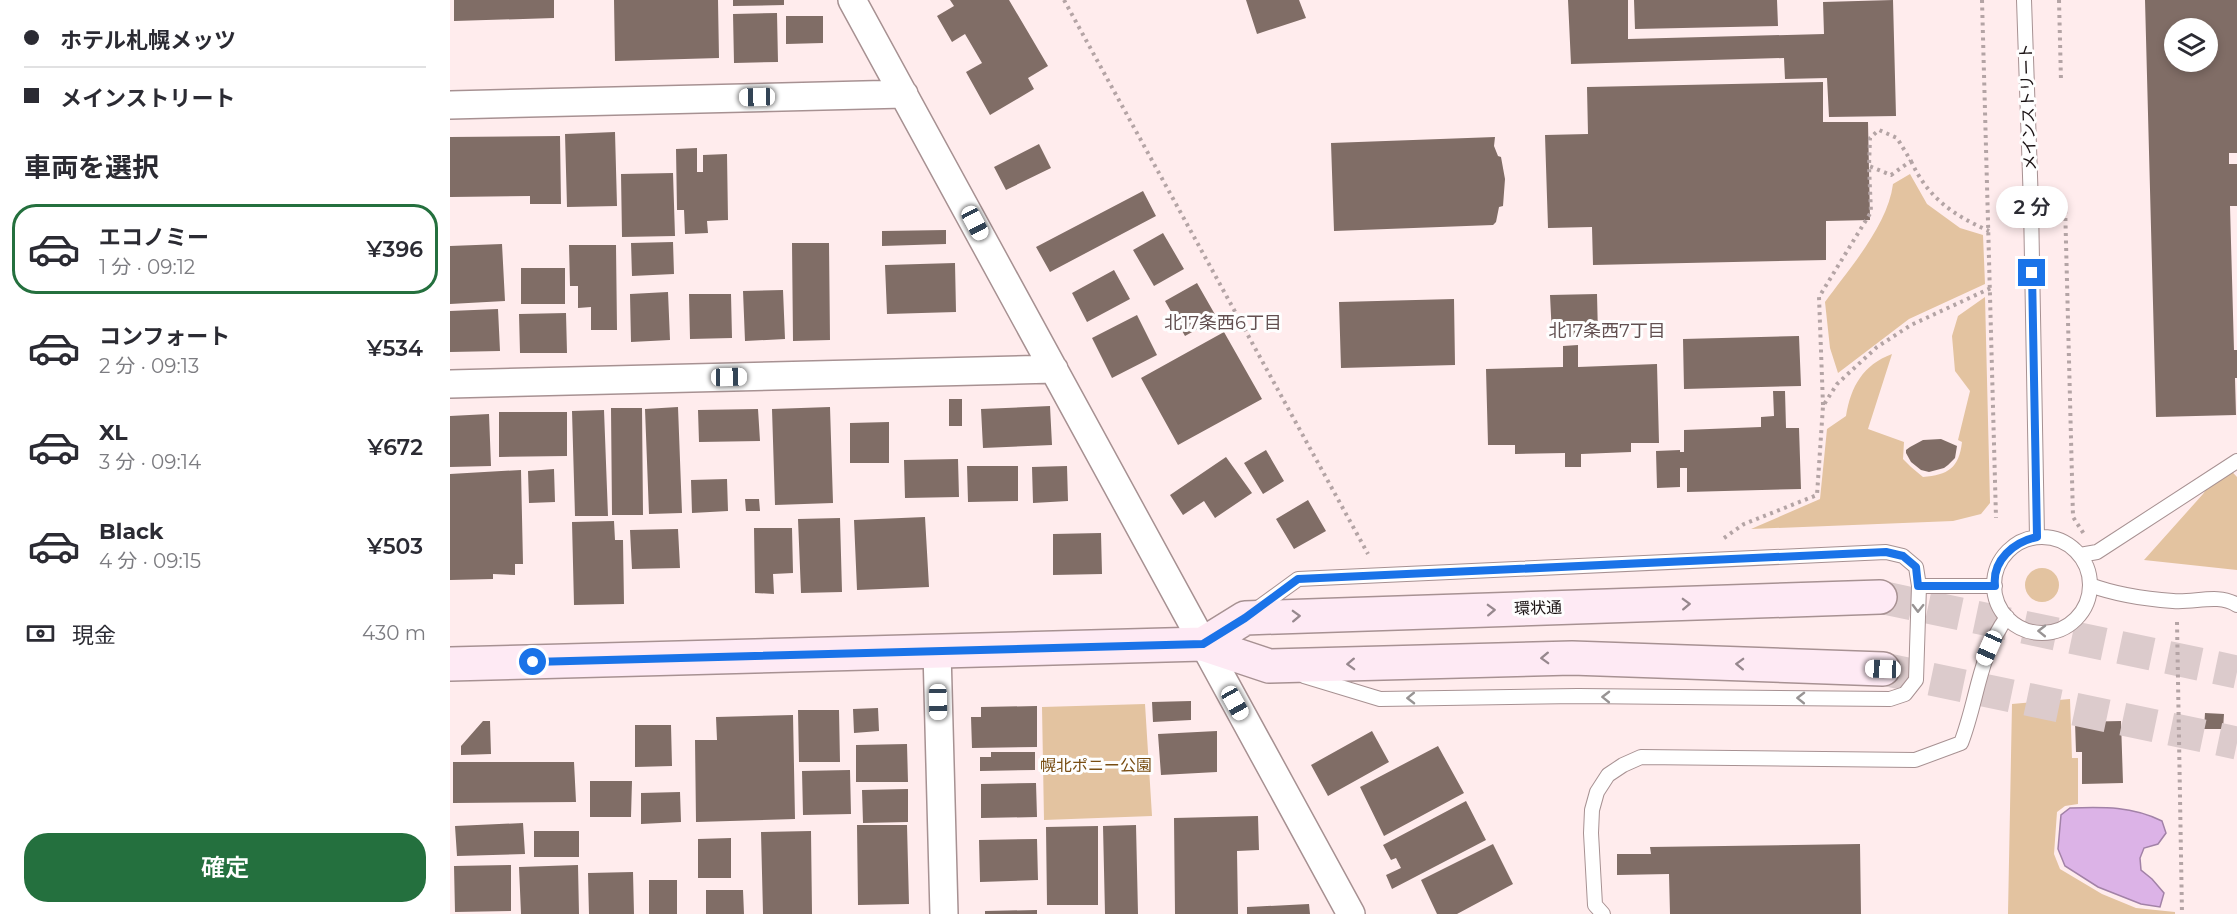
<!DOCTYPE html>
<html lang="ja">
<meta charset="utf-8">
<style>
body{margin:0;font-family:Montserrat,"Noto Sans JP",sans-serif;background:#f7f7f7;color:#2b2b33;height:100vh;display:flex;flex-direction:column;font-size:22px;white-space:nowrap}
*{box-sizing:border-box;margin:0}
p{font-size:20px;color:#7c7c81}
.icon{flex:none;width:33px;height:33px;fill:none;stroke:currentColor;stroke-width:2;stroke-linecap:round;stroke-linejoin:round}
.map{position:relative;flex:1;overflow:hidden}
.details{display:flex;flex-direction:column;background:#fff;width:450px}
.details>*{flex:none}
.banner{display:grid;align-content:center;height:132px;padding:0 24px;background:#fff}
.buttons{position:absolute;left:1714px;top:18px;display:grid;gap:12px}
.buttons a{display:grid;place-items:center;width:54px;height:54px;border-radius:50%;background:#fff;box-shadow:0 3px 9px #0003;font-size:30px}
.end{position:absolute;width:27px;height:27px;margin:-14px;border:8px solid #1a73e8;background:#fff;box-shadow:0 0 0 3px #fff}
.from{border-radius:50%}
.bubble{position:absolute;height:42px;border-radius:21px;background:#fff;box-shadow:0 3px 9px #0003;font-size:20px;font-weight:600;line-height:42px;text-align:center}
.car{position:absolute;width:18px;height:36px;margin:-18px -9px;border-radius:8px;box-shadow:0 0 4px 2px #0007;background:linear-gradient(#fff 24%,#345 0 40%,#fff 0 76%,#345 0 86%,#fff 0)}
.banner b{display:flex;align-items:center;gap:21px;height:57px;font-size:22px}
.banner b+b{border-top:2px solid #e1e1e2}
.banner i{width:15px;height:15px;background:#2b2b33}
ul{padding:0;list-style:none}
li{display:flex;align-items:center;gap:18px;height:90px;margin:0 12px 9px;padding:0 12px;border:3px solid transparent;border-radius:24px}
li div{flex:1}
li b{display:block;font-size:22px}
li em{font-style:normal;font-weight:600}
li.active{border-color:#24703e}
li>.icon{width:54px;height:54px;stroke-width:1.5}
h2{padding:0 24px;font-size:27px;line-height:72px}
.pay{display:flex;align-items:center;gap:15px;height:66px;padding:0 24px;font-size:22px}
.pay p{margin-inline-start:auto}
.cta{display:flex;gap:12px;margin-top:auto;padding:12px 24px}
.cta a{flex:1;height:69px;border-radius:24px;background:#24703e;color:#fff;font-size:24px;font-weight:600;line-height:69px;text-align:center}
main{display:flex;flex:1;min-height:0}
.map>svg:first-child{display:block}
.green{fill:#e3c3a0}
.water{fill:#dcb3e7;stroke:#a282a7;stroke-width:1.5}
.building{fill:#806d66;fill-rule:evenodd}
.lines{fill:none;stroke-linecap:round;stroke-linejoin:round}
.secondary-tunnel{stroke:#dccbcc;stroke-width:33;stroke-dasharray:33 16;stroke-linecap:butt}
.lane-casing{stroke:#a79192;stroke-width:16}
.street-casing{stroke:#a79192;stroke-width:30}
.secondary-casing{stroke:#a79192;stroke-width:36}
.path{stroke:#b4a4a5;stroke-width:4;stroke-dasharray:3 4.5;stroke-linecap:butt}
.lane{stroke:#fff;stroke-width:14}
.street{stroke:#fff;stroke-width:27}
.secondary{stroke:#feeaf4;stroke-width:33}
.oneway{stroke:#97888e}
.oneway2{stroke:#989494}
.route{stroke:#1a73e8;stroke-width:8}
.labels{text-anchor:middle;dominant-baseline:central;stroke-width:6;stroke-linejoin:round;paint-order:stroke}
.street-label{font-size:16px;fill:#191112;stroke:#fefefe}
.park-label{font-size:16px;fill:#784d12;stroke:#fefefe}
.neighbourhood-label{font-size:18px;fill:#635051;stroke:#fefefe}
</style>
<main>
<section class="details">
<div class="banner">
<b><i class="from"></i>ホテル札幌メッツ</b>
<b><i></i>メインストリート</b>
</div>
<h2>車両を選択</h2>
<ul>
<li class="active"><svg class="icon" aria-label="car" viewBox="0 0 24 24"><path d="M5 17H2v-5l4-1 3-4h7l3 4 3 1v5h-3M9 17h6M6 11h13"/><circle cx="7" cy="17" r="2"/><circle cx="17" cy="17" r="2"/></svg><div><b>エコノミー</b><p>1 分 · 09:12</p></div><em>¥396</em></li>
<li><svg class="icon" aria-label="car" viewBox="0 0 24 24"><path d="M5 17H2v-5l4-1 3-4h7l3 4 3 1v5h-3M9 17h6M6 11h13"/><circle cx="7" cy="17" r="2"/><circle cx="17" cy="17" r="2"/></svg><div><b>コンフォート</b><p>2 分 · 09:13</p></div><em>¥534</em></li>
<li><svg class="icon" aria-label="car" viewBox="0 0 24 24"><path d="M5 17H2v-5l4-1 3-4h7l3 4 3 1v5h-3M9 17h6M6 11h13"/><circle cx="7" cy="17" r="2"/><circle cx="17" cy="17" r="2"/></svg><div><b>XL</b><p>3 分 · 09:14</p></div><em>¥672</em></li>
<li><svg class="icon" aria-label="car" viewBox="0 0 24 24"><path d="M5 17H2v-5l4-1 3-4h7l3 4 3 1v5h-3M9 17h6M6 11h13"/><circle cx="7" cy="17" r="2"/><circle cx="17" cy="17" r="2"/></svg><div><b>Black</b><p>4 分 · 09:15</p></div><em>¥503</em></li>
</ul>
<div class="pay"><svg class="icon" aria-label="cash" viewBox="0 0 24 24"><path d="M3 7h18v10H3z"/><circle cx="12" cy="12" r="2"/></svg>現金<p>430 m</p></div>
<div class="cta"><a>確定</a></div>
</section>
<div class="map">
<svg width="1787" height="914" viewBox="0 0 1787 914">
<rect width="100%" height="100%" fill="#ffeced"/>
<path class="green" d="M1460,174L1477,204L1510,228L1533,235L1535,284L1459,319L1388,373L1380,348L1375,302C1399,269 1438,225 1443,184Z
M1535,297L1540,503L1531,514L1503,521L1301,529L1370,499L1377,429L1396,416C1401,386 1413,365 1442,354L1418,429L1454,442L1453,459L1461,467L1473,477C1498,475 1509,468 1512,442L1508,440L1520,391L1505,371L1502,336L1508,316Z
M1774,463L1787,477V570L1694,560L1753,494Z
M1575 585a17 17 0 1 1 34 0a17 17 0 1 1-34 0Z
M1620,699L1622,758H1628V804L1615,806L1607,812L1604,854L1610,869L1652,894L1686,908L1725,912V914H1558L1562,704Z
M695,704L702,816L594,820L592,707Z"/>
<path class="water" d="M1620,808C1654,807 1681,806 1712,821L1716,833L1708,844L1694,848L1690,858L1691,870L1702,879L1714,893L1710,907L1691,904L1648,887L1615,866L1608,849L1611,815Z"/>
<path class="building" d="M4,0H104V18L4,21Z
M164,0H268L269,58L165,61Z
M283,0H334V5L283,6Z
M500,0H559L598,66L578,78L584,89L540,115L516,72L532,63L515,34L502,42L487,16L504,6Z
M796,0H849L856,18L807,34Z
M1118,0H1178V39L1374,34L1373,2L1443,0L1446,116L1379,117L1377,78L1335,79L1334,58L1121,64Z
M1184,0H1327L1328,26L1185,29Z
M1695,0H1787V153H1779V164H1787V206H1780L1784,350H1787V378H1785L1786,415L1706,417ZM1725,28H1758V62H1725Z
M327,13L328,62L284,63L283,14Z
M336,16H373V43L336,44Z
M1373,82V122H1418L1420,220L1376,221V260L1143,265L1142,227L1098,228L1095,135L1138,134L1137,87Z
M165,132L167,206L117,207L115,134Z
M110,136L111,204H80V196L0,197V137Z
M1045,137L1044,146L1048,156L1051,157L1055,179L1053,206L1049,207L1046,222L1043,225L884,231L881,143Z
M589,144L601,168L556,190L544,167Z
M247,148V172H253V155L277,154L278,220L257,221L258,233L235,234L234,210H227L226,149Z
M223,173L225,236L172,237L171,174Z
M693,191L706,216L600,272L586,247Z
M496,230V244L432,246V231Z
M713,233L734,269L704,286L683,250Z
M223,242L224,274L182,276L181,243Z
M342,243H379L380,340L343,341Z
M52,244L55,301L0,304V246Z
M119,245H166L167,330H141V307L128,308V286H120Z
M505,263L506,312L437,314L435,265Z
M71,268H115V304H71Z
M664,270L680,299L637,322L622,293Z
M747,283L767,318L735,336L715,301Z
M333,290L335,339L295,341L293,291Z
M218,292L220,340L181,342L180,294Z
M239,294H281L282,338L240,339Z
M1147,294L1148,335L1102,336L1100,295Z
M1004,299L1005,365L891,368L889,302Z
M48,309L50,351L0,352V311Z
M116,313L117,353H70L69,314Z
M687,315L707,355L662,378L642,338Z
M774,332L812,399L728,445L691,378Z
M1349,336L1351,386L1234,389L1233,339Z
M1128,345V367L1207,364L1209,443H1181V452L1131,454V467H1115V453L1065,454V445H1038L1036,369L1113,367V346Z
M1323,391H1335L1336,428H1349L1351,489L1237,492V468H1230V487L1207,488L1206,451L1230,450V452H1234V430L1311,427V417L1324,416Z
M499,399H512V426H499Z
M600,406L602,445L533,448L531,409Z
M228,407L232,513L199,514L195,409Z
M380,407L383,503L325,505L322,409Z
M161,408H192L193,515H162Z
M308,409L310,441L249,442L248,410Z
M154,410L158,516H125L122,411Z
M49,412H117V456L49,457Z
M39,414L41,466L0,467V416Z
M439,422V463H400V423Z
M1491,439L1507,446L1505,458L1498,465L1494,468L1479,472L1471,470L1461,462L1456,453V450L1460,447L1473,440Z
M816,450L834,481L813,494L794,463Z
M776,457L802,493L765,518L754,501L733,515L720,495Z
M508,459L509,497L455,498L454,460Z
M517,466H568V501L518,502Z
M617,466L618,501L583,503L582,467Z
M104,469L105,502L79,503L78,471Z
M71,470L73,564H65V575L43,574V579L0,580V474Z
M277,479L278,511L242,513L241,480Z
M295,499H309L310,511H296Z
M858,500L876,531L844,549L826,519Z
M475,517L479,587L407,590L404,520Z
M390,518L392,592L351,593L348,519Z
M164,521L165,540H173L174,604L124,605L122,522Z
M304,528H342L343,573L323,574L324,594L305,593Z
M228,529L230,568L182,569L180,530Z
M651,533L652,574L603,575V534Z
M741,701V720L703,722L702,702Z
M587,706V747L522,748L521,717H531V707Z
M428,708L429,731L404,733L403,709Z
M348,710H389L390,762H349Z
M1755,713L1774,714L1773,729H1754Z
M343,715L345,819L246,822L245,740H267L266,717Z
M33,721H40L41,754L11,755V746Z
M1671,721L1673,783L1632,784V752H1626L1625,722Z
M185,725H221L222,766L185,767Z
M767,731V772L711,775L708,734Z
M922,731L939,762L878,796L861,765Z
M457,744L458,782H406V745Z
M988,746L1014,793L934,836L910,787Z
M541,752H585V770L530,771V757H541Z
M3,762H124L126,802L3,803Z
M400,770L401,814L353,815L352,771Z
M140,781H182L181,817H140Z
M586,783L587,817L531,818V784Z
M458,789V822L413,823L412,790Z
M230,792L231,822L191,824V793Z
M1016,801L1036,840L942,889L936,875L951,868L946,858L941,860L933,845Z
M808,816L809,850L787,851L788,914H725L724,818Z
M73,823L75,854L7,856L5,826Z
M407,825H457L459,904L408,905Z
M686,825L688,914H655L653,826Z
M648,826V905H597L596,827Z
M84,831H129V857H84Z
M361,831L362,914H313L311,832Z
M281,838V878H248V839Z
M587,839L588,880L530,882L529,840Z
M1043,844L1063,884L1007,914H987L971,880Z
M1410,844L1411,914H1220L1219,874L1167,875V854H1201L1200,847Z
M61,865V911L5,912L4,866Z
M128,865L129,914H71L69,867Z
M183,872L184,914H139L138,873Z
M199,880H227V914H199Z
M256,890H293L294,914H256Z
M859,904L860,914H797V907Z
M587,910V914H535V911Z"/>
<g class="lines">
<path class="secondary-tunnel" d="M1430,597L1787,672
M1433,669L1787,743"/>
<defs>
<path id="lane" d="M1574,0L1581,205L1587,537
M1544 585a48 48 0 1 1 96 0a48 48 0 1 1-96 0Z
M1630,555L1647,552L1787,461
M1640,585C1667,595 1695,599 1723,601C1745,603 1768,593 1787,605
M1469,586H1545
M804,611L848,579L1436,552L1453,556L1466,567L1469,586L1466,680L1455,694L1440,699L1128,696L930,699L854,676
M1153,914L1145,905L1141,833L1142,810L1147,792L1158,775L1173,765L1191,757L1465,760L1511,743C1528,699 1528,657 1557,617"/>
<path id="street" d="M402,0L901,914
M0,105L454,94
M0,384L604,369
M487,651L494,914"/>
<path id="secondary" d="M753,644L795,618L1430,597
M0,664L753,644L819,666L1122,658L1433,669"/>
</defs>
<use href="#lane" class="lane-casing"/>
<use href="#street" class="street-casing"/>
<use href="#secondary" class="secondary-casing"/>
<path class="path" d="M614,0L918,554
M1532,0L1546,518
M1609,0L1611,81
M1461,161C1478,198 1503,215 1539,231
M1615,203L1623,517L1634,534
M1373,405L1369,297L1421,212L1419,166L1441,175L1461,161L1447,138L1429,130L1420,138L1419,166
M1274,538L1294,524L1367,495L1373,406L1387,384L1427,347L1461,325L1541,288
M1727,622L1732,914"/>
<use href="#lane" class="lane"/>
<use href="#street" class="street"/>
<use href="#secondary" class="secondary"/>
</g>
<defs><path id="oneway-chevron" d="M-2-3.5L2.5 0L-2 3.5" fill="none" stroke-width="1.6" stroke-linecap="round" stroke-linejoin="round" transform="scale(1.5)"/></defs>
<g class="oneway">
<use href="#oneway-chevron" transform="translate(1236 604) rotate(-2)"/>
<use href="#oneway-chevron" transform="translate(1041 610) rotate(-2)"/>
<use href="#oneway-chevron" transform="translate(846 616) rotate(-2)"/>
<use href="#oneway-chevron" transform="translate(1095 658) rotate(178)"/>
<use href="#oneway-chevron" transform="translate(901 664) rotate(178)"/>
<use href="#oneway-chevron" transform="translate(1290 664) rotate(-178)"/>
</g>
<g class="oneway2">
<use href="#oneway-chevron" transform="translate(1468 608) rotate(91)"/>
<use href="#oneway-chevron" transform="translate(1592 631) rotate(-179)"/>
<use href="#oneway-chevron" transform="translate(1156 697) rotate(-179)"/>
<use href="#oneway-chevron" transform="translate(961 698) rotate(179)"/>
<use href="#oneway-chevron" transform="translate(1351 698) rotate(-179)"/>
</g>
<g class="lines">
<path class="route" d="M83,662L753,644L795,618L848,579L1436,552L1453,556L1466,567L1468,586H1545C1542,560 1564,542 1587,537L1582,273"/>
</g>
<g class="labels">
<g class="street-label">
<text transform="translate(1578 107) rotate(-92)">メインストリート</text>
<text transform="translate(1088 608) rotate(-2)">環状通</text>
</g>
<g class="park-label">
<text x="646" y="765">幌北ポニー公園</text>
</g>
<g class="neighbourhood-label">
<text x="773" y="323">北17条西6丁目</text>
<text x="1157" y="331">北17条西7丁目</text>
</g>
</g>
</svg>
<div class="buttons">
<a><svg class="icon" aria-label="layers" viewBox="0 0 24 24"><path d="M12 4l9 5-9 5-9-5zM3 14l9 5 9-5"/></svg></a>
</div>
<i class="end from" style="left:83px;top:662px"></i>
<i class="end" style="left:1582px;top:273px"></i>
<div class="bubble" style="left:1546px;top:186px;width:72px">2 分</div>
<i class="car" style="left:307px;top:97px;rotate:269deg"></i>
<i class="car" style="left:525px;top:223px;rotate:152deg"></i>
<i class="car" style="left:279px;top:377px;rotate:89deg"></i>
<i class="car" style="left:1539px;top:648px;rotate:204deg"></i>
<i class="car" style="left:1433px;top:669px;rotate:272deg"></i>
<i class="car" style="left:488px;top:702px;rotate:179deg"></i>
<i class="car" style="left:785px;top:703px;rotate:151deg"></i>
</div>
</main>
